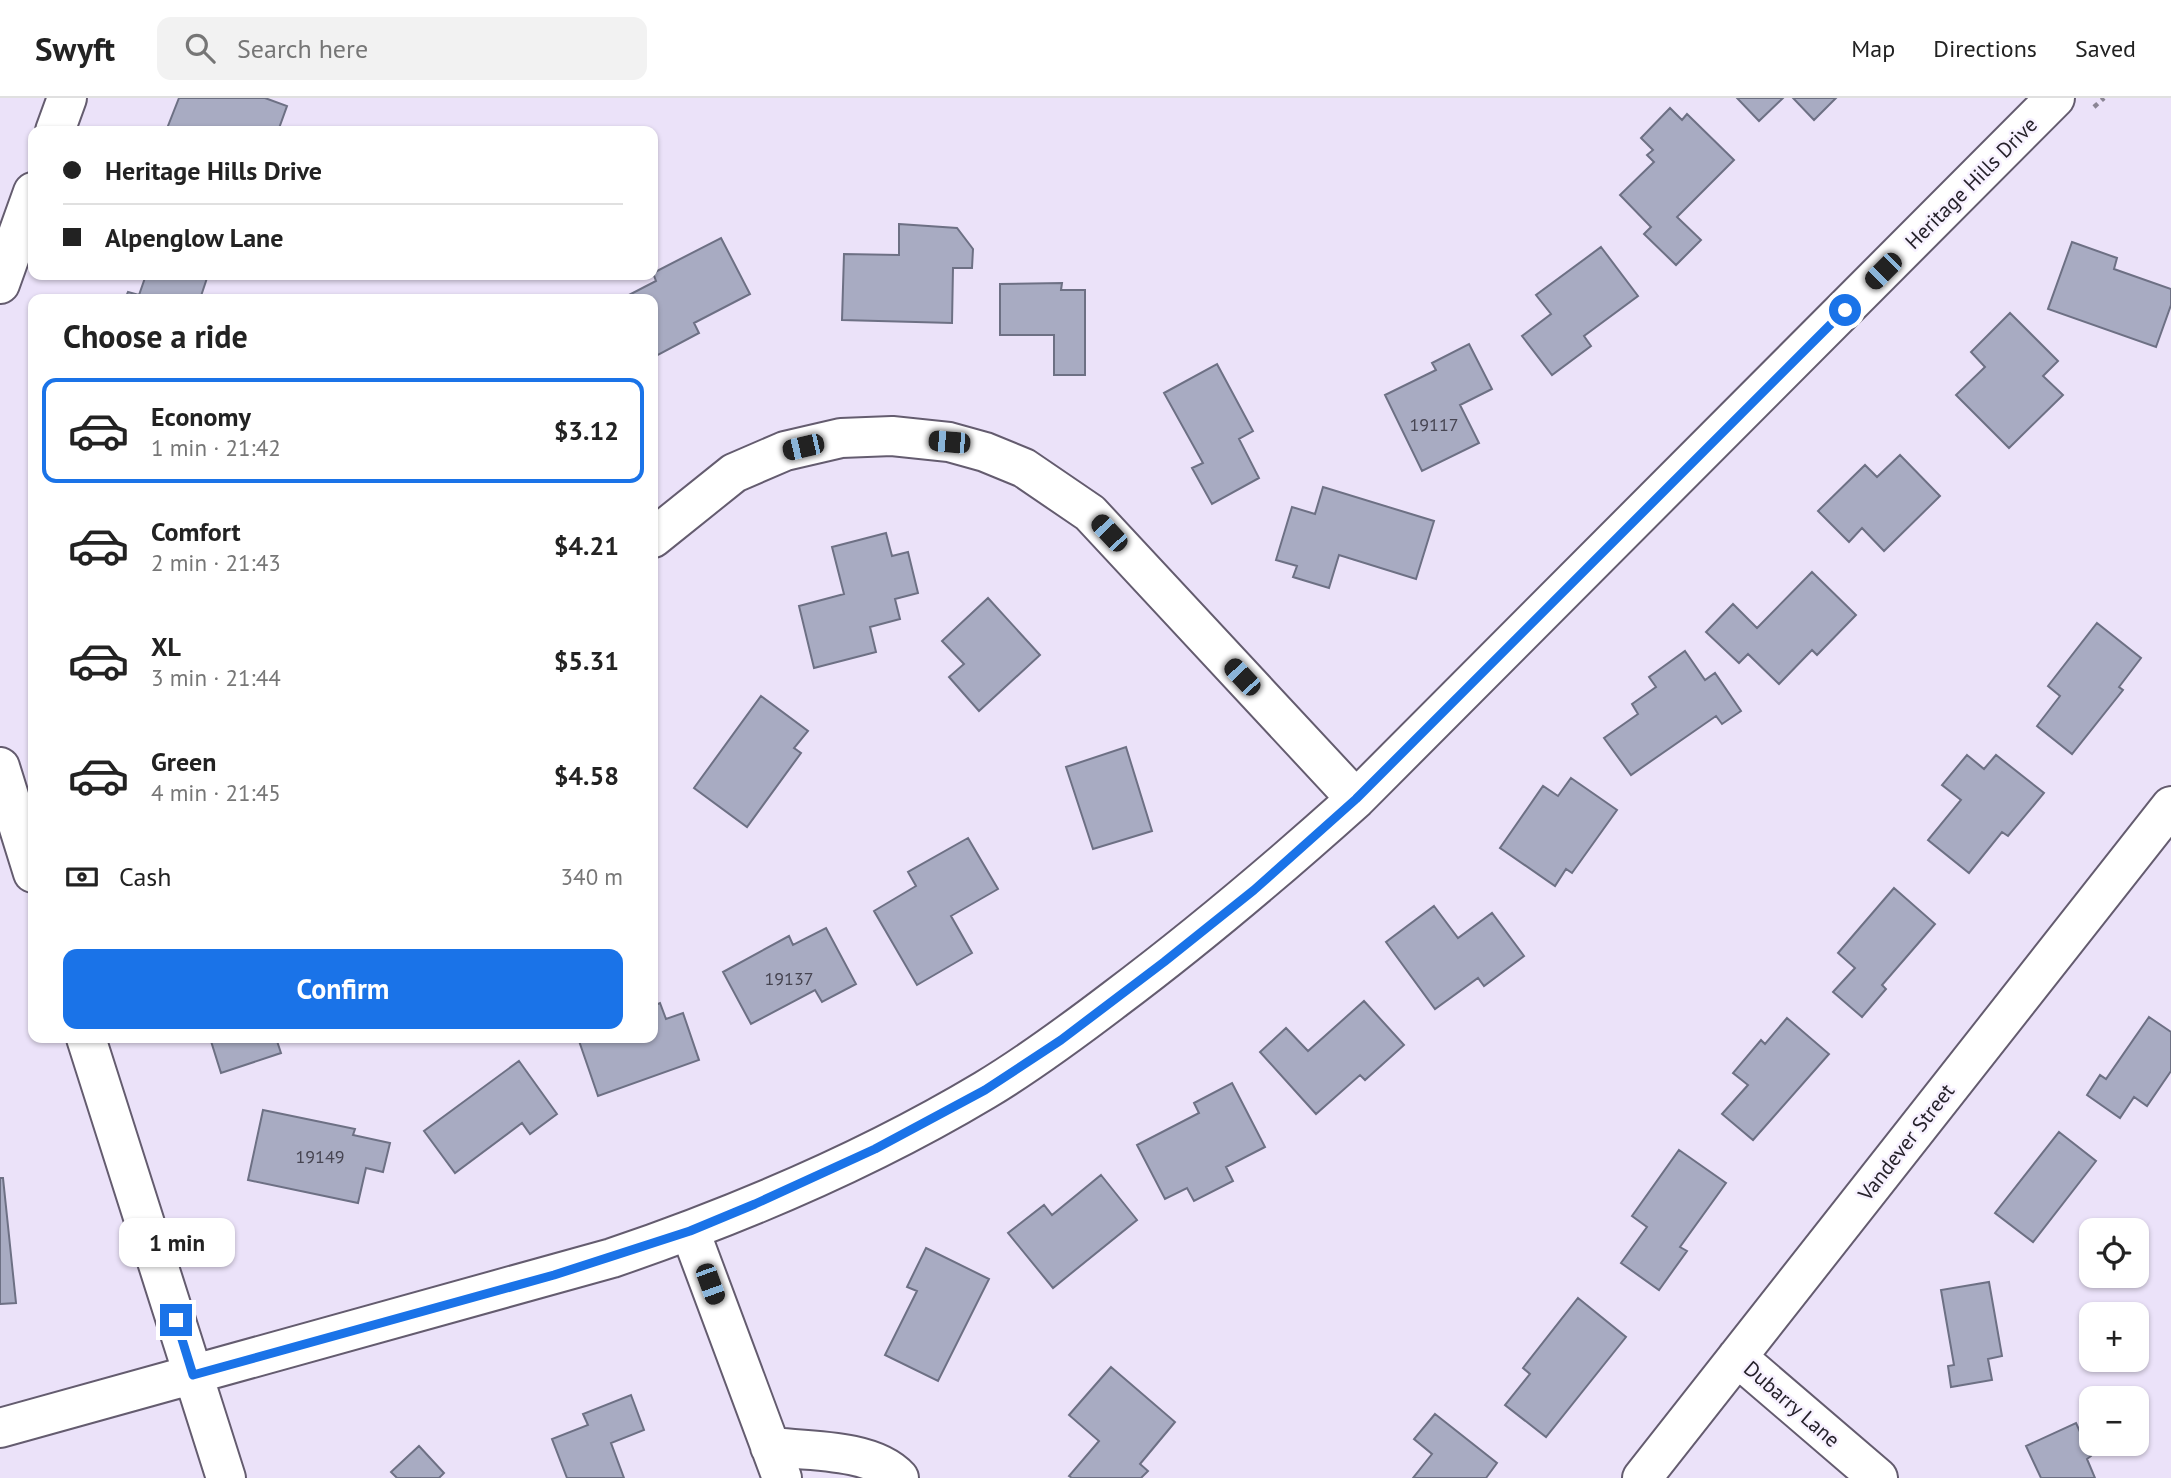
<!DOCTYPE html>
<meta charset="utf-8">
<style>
body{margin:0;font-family:"PT Sans",sans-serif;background:#f2f2f2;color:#222;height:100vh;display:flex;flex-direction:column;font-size:26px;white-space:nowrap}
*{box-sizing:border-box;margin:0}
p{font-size:23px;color:#767676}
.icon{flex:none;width:38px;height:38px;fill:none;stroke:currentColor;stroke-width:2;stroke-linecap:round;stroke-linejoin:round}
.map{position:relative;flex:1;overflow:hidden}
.drawer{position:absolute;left:28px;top:196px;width:630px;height:749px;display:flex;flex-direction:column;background:#fff;border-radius:14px;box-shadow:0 2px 5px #0004}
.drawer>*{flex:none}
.top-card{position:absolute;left:28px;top:28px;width:630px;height:154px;border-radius:14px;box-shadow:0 2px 5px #0004;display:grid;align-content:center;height:154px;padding:0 35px;background:#fff}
.buttons{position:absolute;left:2079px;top:1120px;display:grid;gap:14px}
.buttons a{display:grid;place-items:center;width:70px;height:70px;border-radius:14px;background:#fff;box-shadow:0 2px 5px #0004;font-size:35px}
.end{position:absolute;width:32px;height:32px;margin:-16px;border:9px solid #1a73e8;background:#fff;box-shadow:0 0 0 4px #fff}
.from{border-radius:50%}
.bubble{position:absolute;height:49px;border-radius:14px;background:#fff;box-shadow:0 2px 5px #0004;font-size:23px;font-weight:700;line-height:49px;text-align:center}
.car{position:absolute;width:21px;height:42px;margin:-21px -10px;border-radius:9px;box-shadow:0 0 5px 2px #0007;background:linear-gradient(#222 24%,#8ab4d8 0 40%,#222 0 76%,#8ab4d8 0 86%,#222 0)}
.top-card b{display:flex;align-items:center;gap:24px;height:66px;font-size:26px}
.top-card b+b{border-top:2px solid #e0e0e0}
.top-card i{width:18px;height:18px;background:#222}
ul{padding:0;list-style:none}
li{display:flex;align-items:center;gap:21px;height:105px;margin:0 14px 10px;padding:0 21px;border:4px solid transparent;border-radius:14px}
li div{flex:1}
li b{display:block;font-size:26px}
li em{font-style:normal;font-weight:700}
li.current{border-color:#1a73e8}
li>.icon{width:63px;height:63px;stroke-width:1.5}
h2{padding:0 35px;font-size:32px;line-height:84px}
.pay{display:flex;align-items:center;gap:18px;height:77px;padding:0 35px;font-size:26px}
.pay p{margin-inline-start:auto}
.cta{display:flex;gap:14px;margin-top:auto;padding:14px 35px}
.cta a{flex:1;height:80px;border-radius:14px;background:#1a73e8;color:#fff;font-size:28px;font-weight:700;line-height:80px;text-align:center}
header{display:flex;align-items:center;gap:42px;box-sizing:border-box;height:98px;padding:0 35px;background:#fff;border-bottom:2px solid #e0e0e0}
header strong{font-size:33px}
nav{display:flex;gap:38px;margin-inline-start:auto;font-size:24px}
.search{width:490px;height:63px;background:#f2f2f2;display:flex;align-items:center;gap:18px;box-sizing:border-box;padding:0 24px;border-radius:14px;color:#767676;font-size:26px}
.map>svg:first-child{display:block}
.building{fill:#a8abc2;stroke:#6d7084;stroke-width:2}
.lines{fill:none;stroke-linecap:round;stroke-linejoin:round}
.street-casing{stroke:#645c6f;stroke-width:42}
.path{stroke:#8b8595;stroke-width:4.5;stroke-dasharray:5 5;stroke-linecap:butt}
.street{stroke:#fff;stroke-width:38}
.route{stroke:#1a73e8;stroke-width:9}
.labels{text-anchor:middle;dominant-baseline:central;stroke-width:5;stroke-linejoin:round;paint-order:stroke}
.number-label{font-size:18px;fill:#464451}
.street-label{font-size:21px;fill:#26222b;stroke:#f7f1ff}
</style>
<header>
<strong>Swyft</strong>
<div class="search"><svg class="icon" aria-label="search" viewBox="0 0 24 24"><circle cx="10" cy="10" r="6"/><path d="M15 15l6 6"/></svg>Search here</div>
<nav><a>Map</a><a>Directions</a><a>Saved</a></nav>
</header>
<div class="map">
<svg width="2171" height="1380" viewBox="0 0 2171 1380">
<rect width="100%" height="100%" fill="#ebe2f9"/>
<path class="building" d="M179,0H265L287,8L278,33H166Z
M1737,0H1783L1759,23Z
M1793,0H1836L1814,22Z
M1670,10L1682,22L1687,16L1734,62L1677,119L1701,142L1676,167L1644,136L1651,129L1620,97L1654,64L1647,57L1653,52L1641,40Z
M899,126L957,130L973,151L972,170H953L952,225L842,222L844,156L899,157Z
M721,140L750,196L694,225L699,235L656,258L653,252V201H626L625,199L656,183L653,175Z
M2072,144L2117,160L2114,171L2171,191V207L2156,249L2048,211Z
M1601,149L1638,198L1584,238L1591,248L1552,277L1522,238L1551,216L1536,197Z
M146,177H208L200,201H125L128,194L139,197Z
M1062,185L1061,192H1085V277H1054V237H1000V186Z
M2010,215L2058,263L2043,278L2063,297L2009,350L1956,297L1985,269L1971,254Z
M1469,246L1492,291L1460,307L1479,345L1422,373L1385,297L1436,272L1432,265Z
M1217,266L1253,333L1239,341L1259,380L1212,406L1192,370L1203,365L1164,295Z
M1900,357L1940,398L1884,453L1862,430L1849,444L1818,413L1865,367L1877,379Z
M1323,389L1434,423L1416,481L1339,457L1329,490L1293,479L1297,468L1276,462L1292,409L1315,416Z
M886,435L892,458L908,454L918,495L895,501L900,521L870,529L876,554L814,570L799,508L844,496L832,449Z
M1812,474L1856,517L1817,557L1812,552L1779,586L1748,556L1739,565L1706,534L1733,506L1757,530Z
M988,500L1040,557L979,613L949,579L964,566L942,543Z
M2097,525L2141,560L2119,589L2123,592L2072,656L2037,628L2060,598L2048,588Z
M1685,553L1705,582L1715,575L1741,613L1722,626L1716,618L1631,677L1604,640L1638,616L1632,606L1656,589L1649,579Z
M761,598L808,633L794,650L801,655L747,729L694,690Z
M1126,649L1152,733L1093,751L1066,669Z
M1967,657L1984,671L1996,657L2044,695L2008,738L2002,734L1969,775L1928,742L1961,702L1942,687Z
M1571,680L1617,712L1572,775L1566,771L1555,788L1500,750L1543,688L1558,698Z
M968,740L998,791L951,818L972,855L917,887L874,813L916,788L908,774Z
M1894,790L1935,826L1882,887L1886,891L1862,919L1833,894L1855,870L1838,855Z
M1434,808L1458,840L1492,815L1524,858L1484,888L1478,880L1435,911L1386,844Z
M826,830L856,886L822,904L815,892L751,926L723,874L789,838L793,847Z
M1364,903L1404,947L1365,982L1360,977L1316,1016L1260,954L1286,930L1308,953Z
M660,905L666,921L683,915L699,962L598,998L578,940H653V908Z
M2149,919L2171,934V973L2147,1008L2134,999L2120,1020L2087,997L2100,977L2106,981Z
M1787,920L1829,956L1753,1042L1722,1016L1748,987L1733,975L1761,942L1765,946Z
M210,940H276L281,955L221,975Z
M519,963L557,1016L530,1036L522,1025L455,1075L424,1033Z
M1232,985L1265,1049L1226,1069L1233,1083L1194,1103L1187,1090L1165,1101L1137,1047L1199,1015L1194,1005Z
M263,1012L355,1031L353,1037L390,1045L383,1074L366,1070L358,1105L248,1082Z
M2059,1034L2096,1063L2033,1144L1995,1115Z
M1679,1052L1726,1085L1680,1149L1687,1153L1659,1192L1621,1165L1647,1129L1632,1118Z
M1101,1077L1137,1122L1053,1190L1008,1135L1044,1107L1052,1117Z
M0,1080H3L16,1205L0,1206Z
M926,1150L989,1181L938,1283L885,1257L917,1193L907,1189Z
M1989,1184L2002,1258L1988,1261L1992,1282L1951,1289L1948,1268L1954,1267L1941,1192Z
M1578,1200L1626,1239L1546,1339L1505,1307L1530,1276L1523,1270Z
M1111,1269L1175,1324L1140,1366L1148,1373L1141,1380H1072L1069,1378L1099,1343L1069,1317Z
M631,1297L644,1332L611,1345L624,1380H567L552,1341L588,1327L583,1316Z
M1435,1316L1497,1365L1486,1380H1413L1432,1356L1414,1341Z
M2076,1325L2091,1358L2087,1361L2095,1380H2041L2026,1348Z
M419,1348L444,1375L439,1380H397L391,1374Z"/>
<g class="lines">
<defs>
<path id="street" d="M55,33L67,0
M0,186L33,94
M653,440L734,375L785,353L841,340L892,338L949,344L985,354L1024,370L1090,415L1356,701
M0,669L33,775
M86,940L226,1380
M690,1133L782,1380
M1737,1259L1878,1380
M0,1330L612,1160C741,1116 868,1062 985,992C1030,965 1073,933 1115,901C1199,838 1278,771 1356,701L2055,0
M770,1349C808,1353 873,1351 899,1380
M1642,1380L2171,708"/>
</defs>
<use href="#street" class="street-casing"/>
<path class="path" d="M2094,9L2104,0"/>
<use href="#street" class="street"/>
</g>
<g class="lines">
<path class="route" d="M176,1222L193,1277L554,1177L690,1133L755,1106L875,1051L985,992L1061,942L1164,864L1254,792L1356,701L1845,212"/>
</g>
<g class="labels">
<g class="number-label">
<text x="1434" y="326">19117</text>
<text x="789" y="880">19137</text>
<text x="320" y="1058">19149</text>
</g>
<g class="street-label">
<text transform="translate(1971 85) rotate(-45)">Heritage Hills Drive</text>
<text transform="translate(1906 1044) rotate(-52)">Vandever Street</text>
<text transform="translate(1792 1306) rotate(41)">Dubarry Lane</text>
</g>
</g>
</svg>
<div class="buttons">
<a><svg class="icon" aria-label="locate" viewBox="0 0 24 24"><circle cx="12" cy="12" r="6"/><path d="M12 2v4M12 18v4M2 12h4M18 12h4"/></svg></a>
<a>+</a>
<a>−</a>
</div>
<i class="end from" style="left:1845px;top:212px"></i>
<i class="end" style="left:176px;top:1222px"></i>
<div class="bubble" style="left:119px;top:1120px;width:116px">1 min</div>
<i class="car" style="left:1883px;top:173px;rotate:225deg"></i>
<i class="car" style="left:949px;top:344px;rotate:275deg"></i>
<i class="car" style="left:803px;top:349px;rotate:257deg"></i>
<i class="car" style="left:1109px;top:435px;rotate:317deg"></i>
<i class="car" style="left:1242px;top:579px;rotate:317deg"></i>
<i class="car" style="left:710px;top:1186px;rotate:160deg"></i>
<div class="top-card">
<b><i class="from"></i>Heritage Hills Drive</b>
<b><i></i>Alpenglow Lane</b>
</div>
<section class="drawer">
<h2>Choose a ride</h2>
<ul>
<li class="current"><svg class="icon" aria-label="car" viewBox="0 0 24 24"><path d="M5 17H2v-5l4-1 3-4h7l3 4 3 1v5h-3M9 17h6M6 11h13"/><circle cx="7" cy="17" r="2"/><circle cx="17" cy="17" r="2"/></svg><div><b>Economy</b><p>1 min · 21:42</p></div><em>$3.12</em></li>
<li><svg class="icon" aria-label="car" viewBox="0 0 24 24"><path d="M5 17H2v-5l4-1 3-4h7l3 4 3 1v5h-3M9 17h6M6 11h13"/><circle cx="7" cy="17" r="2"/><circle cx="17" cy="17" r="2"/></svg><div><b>Comfort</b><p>2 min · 21:43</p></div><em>$4.21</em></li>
<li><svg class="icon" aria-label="car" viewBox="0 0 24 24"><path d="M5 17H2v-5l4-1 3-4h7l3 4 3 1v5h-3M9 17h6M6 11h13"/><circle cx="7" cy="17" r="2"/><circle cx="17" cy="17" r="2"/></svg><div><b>XL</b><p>3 min · 21:44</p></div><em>$5.31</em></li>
<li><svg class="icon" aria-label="car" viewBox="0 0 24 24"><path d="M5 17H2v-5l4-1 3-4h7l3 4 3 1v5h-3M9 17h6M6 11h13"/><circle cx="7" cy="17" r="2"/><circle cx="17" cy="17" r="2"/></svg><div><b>Green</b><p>4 min · 21:45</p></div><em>$4.58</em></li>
</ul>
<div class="pay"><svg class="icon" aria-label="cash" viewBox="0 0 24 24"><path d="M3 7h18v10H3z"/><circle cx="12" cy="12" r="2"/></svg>Cash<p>340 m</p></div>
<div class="cta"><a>Confirm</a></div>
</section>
</div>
